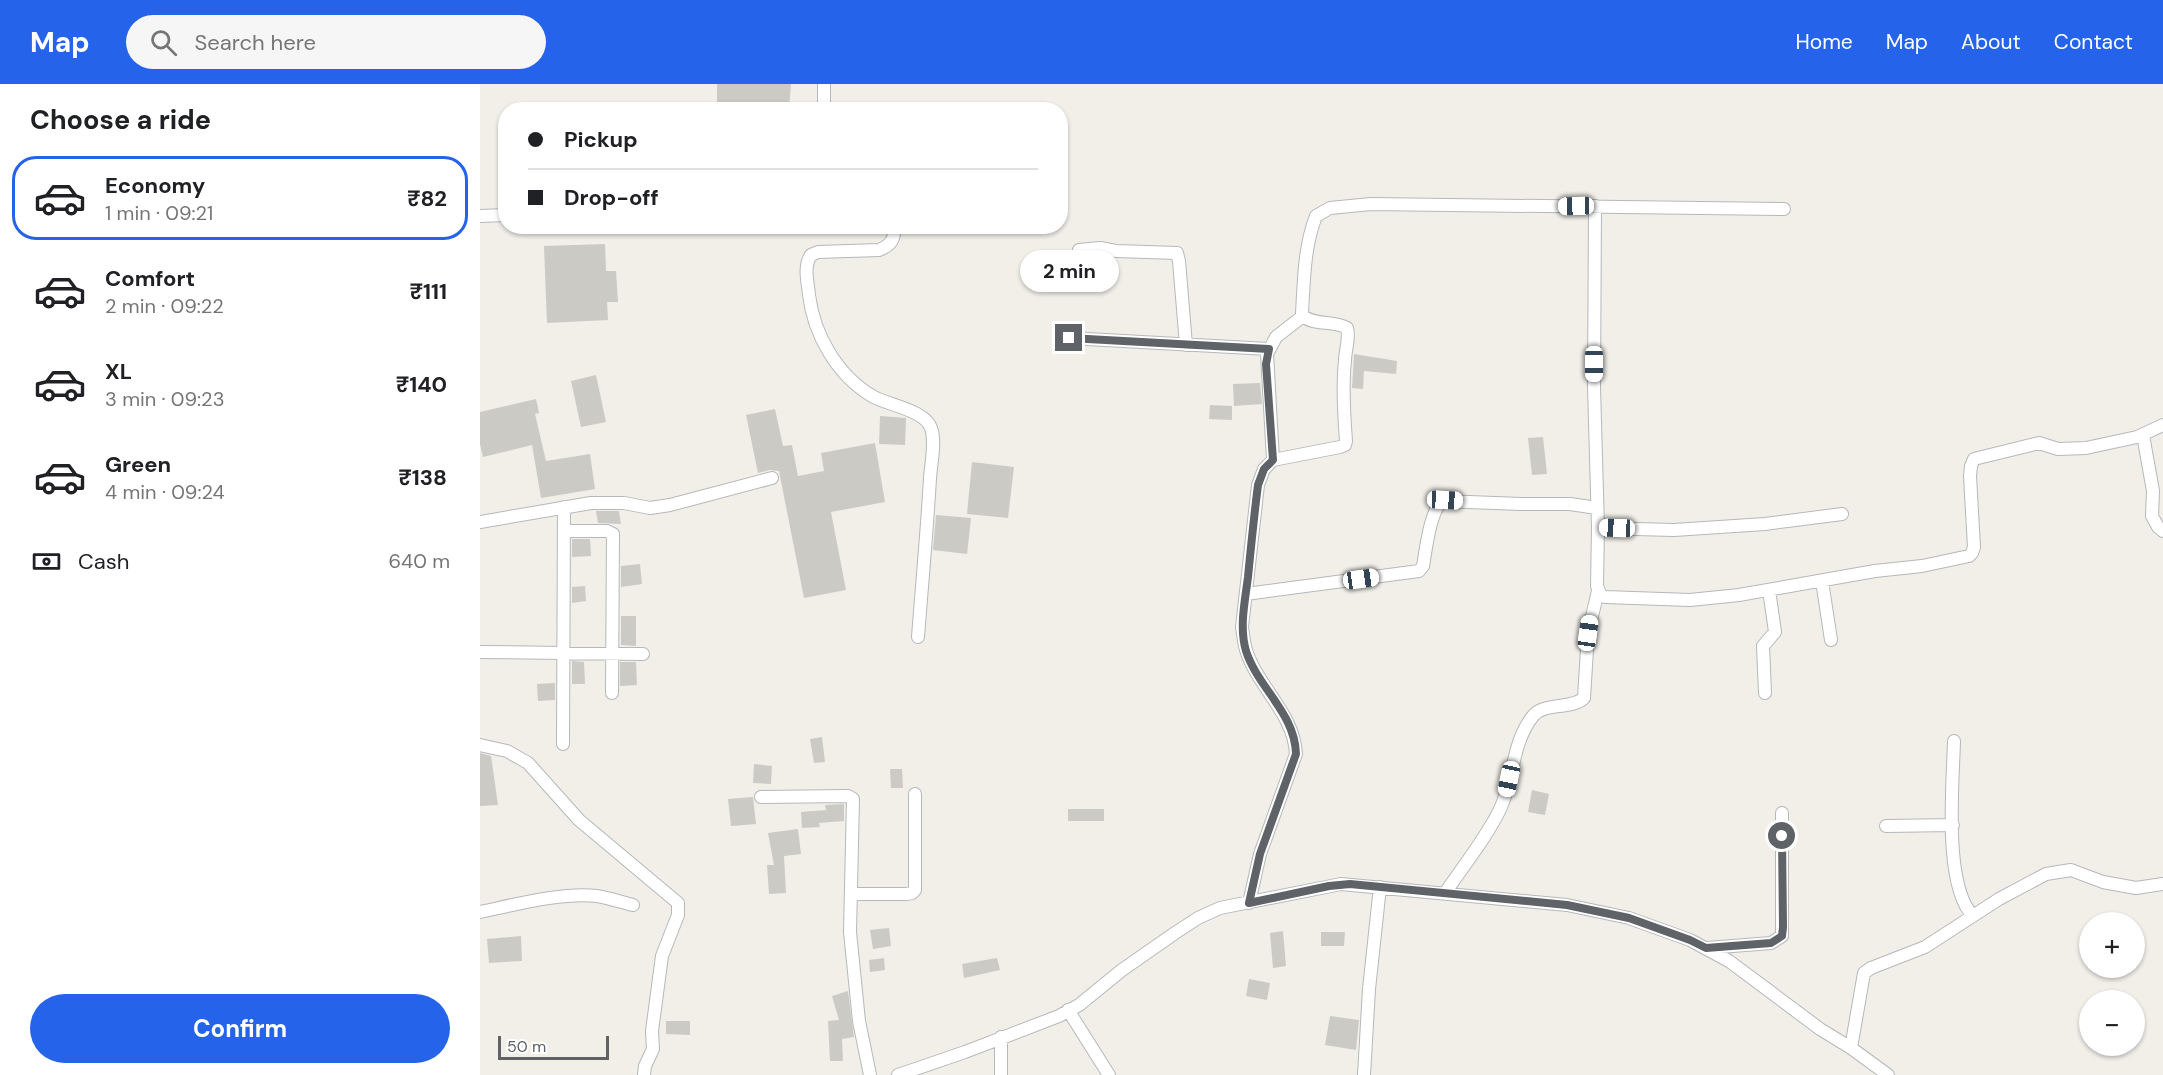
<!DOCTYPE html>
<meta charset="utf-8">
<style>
body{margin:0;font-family:"DM Sans",sans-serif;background:#f6f6f6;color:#202124;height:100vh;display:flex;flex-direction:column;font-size:22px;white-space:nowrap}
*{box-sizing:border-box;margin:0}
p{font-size:20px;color:#757577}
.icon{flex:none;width:33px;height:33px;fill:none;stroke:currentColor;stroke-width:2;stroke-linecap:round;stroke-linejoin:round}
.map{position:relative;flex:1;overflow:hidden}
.details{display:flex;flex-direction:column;background:#fff;width:480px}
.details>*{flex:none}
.banner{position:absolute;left:18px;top:18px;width:570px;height:132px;border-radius:24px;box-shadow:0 2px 4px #0004;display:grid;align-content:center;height:132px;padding:0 30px;background:#fff}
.buttons{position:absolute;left:1599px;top:828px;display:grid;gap:12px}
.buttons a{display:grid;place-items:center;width:66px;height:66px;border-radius:50%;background:#fff;box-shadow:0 2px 4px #0004;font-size:30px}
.scale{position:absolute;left:18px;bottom:15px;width:111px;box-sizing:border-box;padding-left:6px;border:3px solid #5f6368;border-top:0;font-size:16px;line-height:21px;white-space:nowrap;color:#5f6368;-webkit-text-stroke:4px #fff;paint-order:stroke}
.end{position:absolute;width:27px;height:27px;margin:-14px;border:8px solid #5f6368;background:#fff;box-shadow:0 0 0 3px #fff}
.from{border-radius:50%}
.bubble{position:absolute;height:42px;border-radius:21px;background:#fff;box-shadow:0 2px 4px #0004;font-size:20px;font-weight:700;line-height:42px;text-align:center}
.car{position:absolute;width:18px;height:36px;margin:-18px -9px;border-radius:8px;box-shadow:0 0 4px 2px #0007;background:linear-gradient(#fff 24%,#345 0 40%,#fff 0 76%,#345 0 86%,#fff 0)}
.banner b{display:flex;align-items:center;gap:21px;height:57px;font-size:22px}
.banner b+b{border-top:2px solid #e0e0e0}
.banner i{width:15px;height:15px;background:#202124}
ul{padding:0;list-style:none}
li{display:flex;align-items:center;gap:18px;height:84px;margin:0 12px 9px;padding:0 18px;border:3px solid transparent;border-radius:24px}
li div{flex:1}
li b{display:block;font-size:22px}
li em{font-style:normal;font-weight:700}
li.on{border-color:#2563eb}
li>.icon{width:54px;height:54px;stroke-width:1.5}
h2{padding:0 30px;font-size:27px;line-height:72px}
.pay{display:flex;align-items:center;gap:15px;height:66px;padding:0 30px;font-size:22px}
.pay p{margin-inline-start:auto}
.primary-button{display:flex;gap:12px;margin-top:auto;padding:12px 30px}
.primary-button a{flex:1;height:69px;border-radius:36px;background:#2563eb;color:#fff;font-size:24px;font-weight:700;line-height:69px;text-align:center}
header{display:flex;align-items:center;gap:36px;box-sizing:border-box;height:84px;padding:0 30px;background:#2563eb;color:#fff}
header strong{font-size:28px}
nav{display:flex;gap:33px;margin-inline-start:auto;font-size:21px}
.search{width:420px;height:54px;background:#f6f6f6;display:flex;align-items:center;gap:15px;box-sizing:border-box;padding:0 21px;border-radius:33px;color:#757577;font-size:22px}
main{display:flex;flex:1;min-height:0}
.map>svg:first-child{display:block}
.building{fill:#cccac5}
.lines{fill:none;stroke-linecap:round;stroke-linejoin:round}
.street-casing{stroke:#b5b8bc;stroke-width:14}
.street{stroke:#fff;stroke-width:12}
.route{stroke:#5f6368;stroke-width:8}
</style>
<header>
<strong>Map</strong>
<div class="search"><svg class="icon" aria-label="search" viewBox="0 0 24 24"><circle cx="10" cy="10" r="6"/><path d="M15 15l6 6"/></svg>Search here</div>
<nav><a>Home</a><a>Map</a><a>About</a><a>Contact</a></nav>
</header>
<main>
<section class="details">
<h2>Choose a ride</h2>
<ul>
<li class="on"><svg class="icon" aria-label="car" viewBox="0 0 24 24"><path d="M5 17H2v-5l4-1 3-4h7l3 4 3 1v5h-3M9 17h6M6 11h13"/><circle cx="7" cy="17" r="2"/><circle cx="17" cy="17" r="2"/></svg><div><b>Economy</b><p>1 min · 09:21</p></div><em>₹82</em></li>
<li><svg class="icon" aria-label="car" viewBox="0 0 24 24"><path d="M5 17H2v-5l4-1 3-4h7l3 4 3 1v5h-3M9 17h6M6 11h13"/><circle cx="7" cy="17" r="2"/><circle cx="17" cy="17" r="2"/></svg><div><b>Comfort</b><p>2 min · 09:22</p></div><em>₹111</em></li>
<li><svg class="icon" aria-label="car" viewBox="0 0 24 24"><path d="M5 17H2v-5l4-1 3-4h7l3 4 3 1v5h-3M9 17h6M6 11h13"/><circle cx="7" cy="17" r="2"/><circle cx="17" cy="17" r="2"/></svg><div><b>XL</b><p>3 min · 09:23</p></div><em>₹140</em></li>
<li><svg class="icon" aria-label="car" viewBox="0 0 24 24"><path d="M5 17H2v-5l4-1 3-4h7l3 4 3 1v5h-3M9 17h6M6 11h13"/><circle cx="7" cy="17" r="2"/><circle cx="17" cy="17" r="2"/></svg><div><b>Green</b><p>4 min · 09:24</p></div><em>₹138</em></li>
</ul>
<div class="pay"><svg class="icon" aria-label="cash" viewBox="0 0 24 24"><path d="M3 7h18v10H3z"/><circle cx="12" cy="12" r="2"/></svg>Cash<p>640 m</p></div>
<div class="primary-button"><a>Confirm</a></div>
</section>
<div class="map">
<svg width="1683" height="991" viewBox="0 0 1683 991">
<rect width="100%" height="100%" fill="#f1efe8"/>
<path class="building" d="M237,0H311L309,26H237Z
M125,160L126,187H136L138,218H127L128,236L67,239L64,162Z
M874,270L917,277L916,290L884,287L883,305L872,304Z
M116,291L126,338L101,343L91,297Z
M780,299L782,320L754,322L753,300Z
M56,315L59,329L55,330L66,377L110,370L115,405L61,414L52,361L3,373L0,360V328Z
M730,321L752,322V336L729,335Z
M295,325L303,362L312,361L318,392L344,387L341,369L395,359L405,418L351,428L366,506L324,514L299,387L290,386L278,389L266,331Z
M400,332L426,334L425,361L399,360Z
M1063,353L1067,390L1052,391L1048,354Z
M492,378L534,383L528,434L487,430Z
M116,427H139L141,440L118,439Z
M456,431L491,434L487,470L453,466Z
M92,455H110L111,472L92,473Z
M160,480L162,500L141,503V482Z
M105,502L106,517L92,519V503Z
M141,532H156V562L141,561Z
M92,577L104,578L105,600H92Z
M140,578H156L157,601L140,602Z
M75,599V616L58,617L57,600Z
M342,653L345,678L334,679L330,655Z
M0,669L11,672L18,721L0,722Z
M274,680L292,682L291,700L273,699Z
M410,685H422L423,704H411Z
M1052,706L1069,710L1065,731L1048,728Z
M273,713L276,740L251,742L248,715Z
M364,720V737L339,739L340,743L322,744L321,728L346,726L345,721Z
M588,725H624V737H588Z
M318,745L321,770L304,772L306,809L289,810L287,781H294L288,749Z
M409,844L411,862L393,865L390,846Z
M803,847L806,882L793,884L790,849Z
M841,848H865L864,862H841Z
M41,852L42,877L9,879L7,855Z
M404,874L405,886L390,888L389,876Z
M517,874L520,886L484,894L482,880Z
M769,895L790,899L787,916L766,912Z
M368,907L374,953L362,955L363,977H350L348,937L359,936L352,912Z
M850,932L879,936L876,966L845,961Z
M186,937H210V951L186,950Z"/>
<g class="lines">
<defs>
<path id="street" d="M344,0V26
M1115,122L1114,303L1118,444L1117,502L1121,512L1125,513L1210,516L1259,511L1395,487L1442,482L1489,472L1492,469L1494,463L1490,392L1491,382L1494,375L1559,359L1578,365L1606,364L1657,353L1683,341
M0,132L26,131
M414,142C415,156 411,161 399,166L338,168L331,171C323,183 328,198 329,211C334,251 357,291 392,312C407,321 445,326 451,344C456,358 451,379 450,394C447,447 442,500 438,553
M599,166L620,164L636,167L697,169L699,177L706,261
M589,254L788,265
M1663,351L1673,407L1672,432L1678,443L1683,447
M793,376L787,270L796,253L823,232
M0,438L111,419H144L170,424L190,421L292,394
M1118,444L1194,446L1285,440L1362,430
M84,447H127L133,450L132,609
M1342,497L1351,556
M766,510L939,487L943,482C946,465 950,428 962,417L1041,420H1090L1117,424
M0,568L163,570
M1285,609L1283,562L1295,548L1289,506
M1474,657C1473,699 1463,801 1493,832
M83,660L84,423
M0,661L27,667L48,679L99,736L198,819V831L182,872L172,947L173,965L165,982L164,991
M281,713L368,712L373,715L370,848L379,937L390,991
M1406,742L1473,741
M965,809C982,784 1009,750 1021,723C1034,694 1032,658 1053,632C1064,618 1091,626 1104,614L1108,549L1118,507
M371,810H427L432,809L435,806V710
M769,819L780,770L816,670C814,629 778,604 766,566C764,559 763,551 762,543L778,401L784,385L793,376L860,363L865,361L866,357C864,331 862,303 865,277C865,266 870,255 867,244C854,236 835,242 823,232L822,229C824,196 824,163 836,132L850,124L891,120L1304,125
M0,828C34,821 82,808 117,812C129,814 141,818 153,821
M1227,864L1291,859L1302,852V729
M588,926L629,991
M521,953V991
M1371,964L1384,889L1391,884L1445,863L1519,815L1566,790L1591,786L1623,798L1656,804L1683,800
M418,991L485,968L579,932L599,921L642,886L695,849L718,834L740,824L861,800L1087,821L1149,834L1210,856L1249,877L1340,945L1371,964L1408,991
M884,991L889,905L900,803"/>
</defs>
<use href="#street" class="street-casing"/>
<use href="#street" class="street"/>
</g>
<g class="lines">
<path class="route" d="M589,254L789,265L786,280L793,376L784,385L778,401C774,432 771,462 768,493C765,517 759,543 766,567C778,604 815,629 816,670L780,770L769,819L849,802L870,800L1087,821L1149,834L1210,856L1226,864L1291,859L1302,852L1303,843L1302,752"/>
</g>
</svg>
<div class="buttons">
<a>+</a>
<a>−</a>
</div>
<div class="scale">50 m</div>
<i class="end from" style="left:1302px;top:752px"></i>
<i class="end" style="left:589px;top:254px"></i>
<div class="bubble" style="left:540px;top:166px;width:99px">2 min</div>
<i class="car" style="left:1096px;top:122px;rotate:269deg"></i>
<i class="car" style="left:1114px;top:280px;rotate:180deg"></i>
<i class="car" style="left:965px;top:416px;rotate:93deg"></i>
<i class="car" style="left:1137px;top:444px;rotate:272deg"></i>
<i class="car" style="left:881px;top:495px;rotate:82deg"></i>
<i class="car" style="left:1108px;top:549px;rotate:8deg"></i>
<i class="car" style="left:1029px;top:695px;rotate:192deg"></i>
<div class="banner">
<b><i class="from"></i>Pickup</b>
<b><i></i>Drop-off</b>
</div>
</div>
</main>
